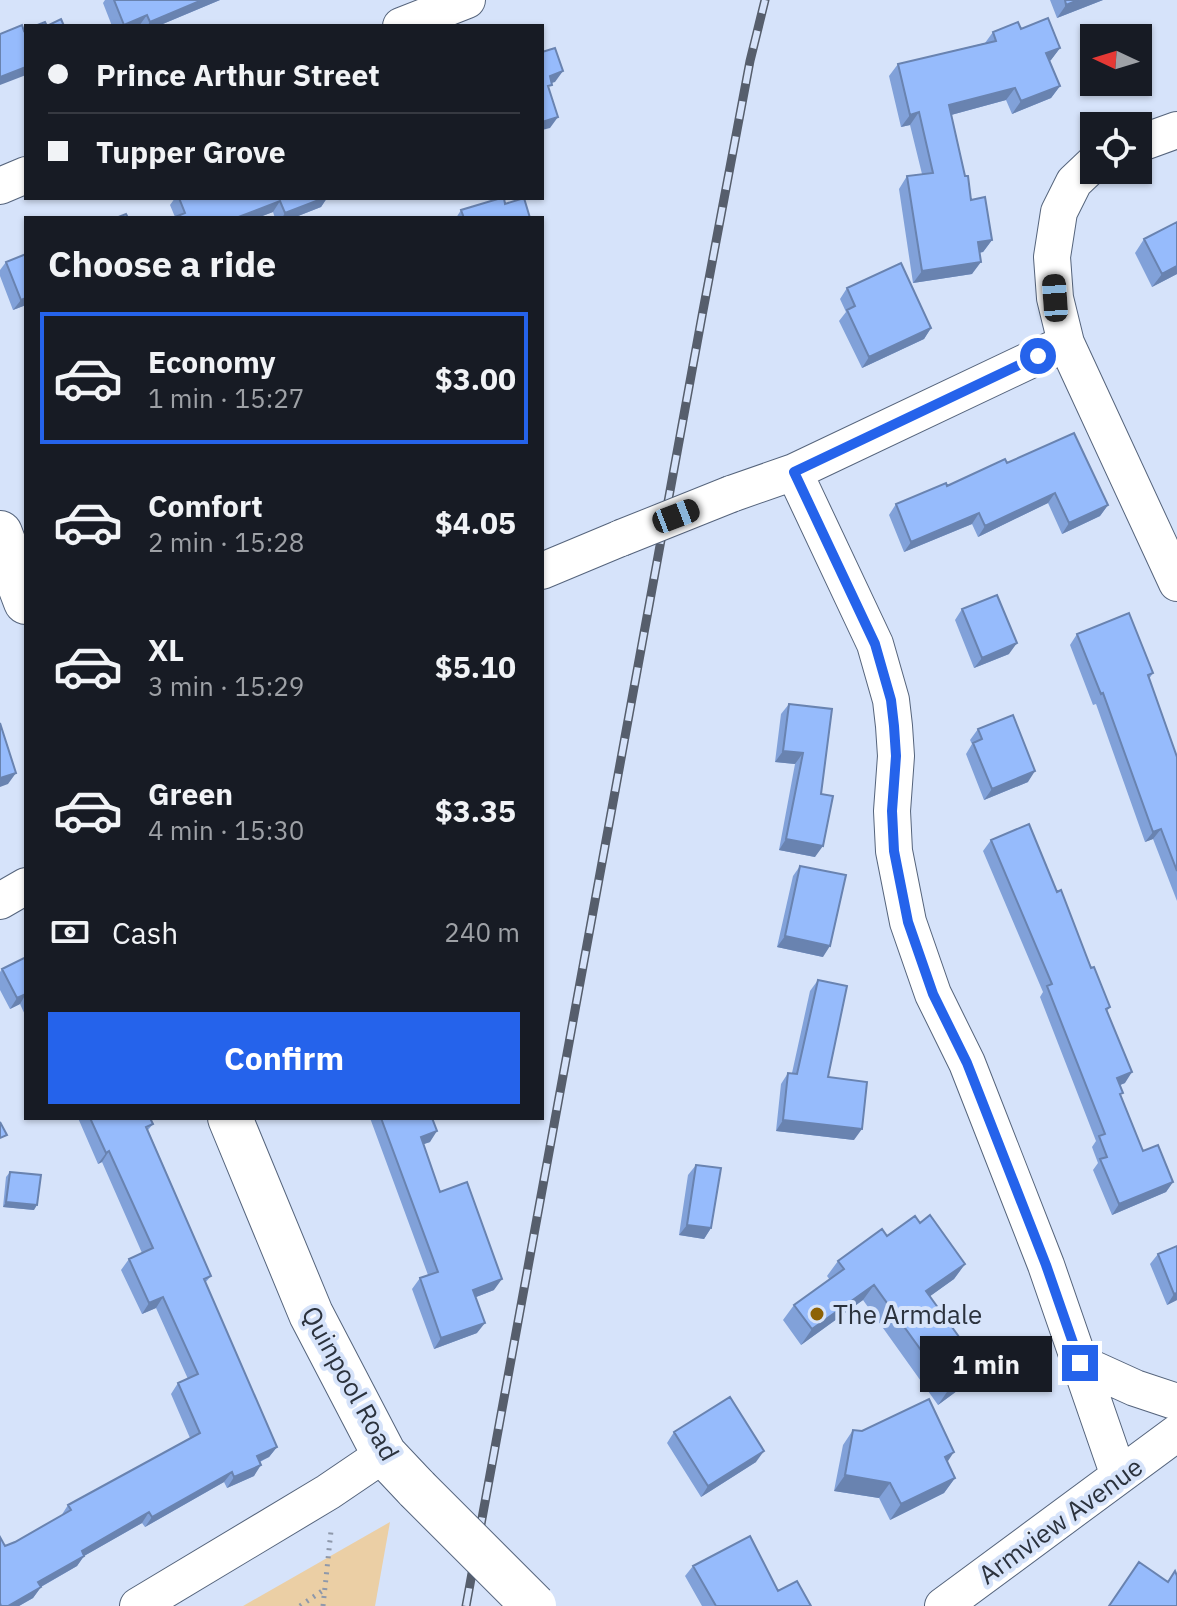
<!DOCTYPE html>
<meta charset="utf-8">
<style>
body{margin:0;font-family:"IBM Plex Sans",sans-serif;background:#242831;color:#f1f3f6;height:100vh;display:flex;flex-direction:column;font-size:30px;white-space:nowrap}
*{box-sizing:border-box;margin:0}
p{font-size:26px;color:#9ea1a6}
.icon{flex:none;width:44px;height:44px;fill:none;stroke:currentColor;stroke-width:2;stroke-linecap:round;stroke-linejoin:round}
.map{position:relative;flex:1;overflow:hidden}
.side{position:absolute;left:24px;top:216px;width:520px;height:904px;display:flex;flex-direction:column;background:#171b24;border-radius:0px;box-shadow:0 2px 6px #0004}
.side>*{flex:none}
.top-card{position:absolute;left:24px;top:24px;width:520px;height:176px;border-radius:0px;box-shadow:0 2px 6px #0004;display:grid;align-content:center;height:176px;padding:0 24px;background:#171b24}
.needle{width:52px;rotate:274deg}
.tools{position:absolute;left:1080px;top:24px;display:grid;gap:16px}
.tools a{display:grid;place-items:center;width:72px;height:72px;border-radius:0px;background:#171b24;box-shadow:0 2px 6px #0004;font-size:40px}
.end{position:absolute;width:36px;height:36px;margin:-18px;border:10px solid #2563eb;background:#fff;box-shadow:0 0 0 4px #fff}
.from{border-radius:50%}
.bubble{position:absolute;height:56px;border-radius:0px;background:#171b24;box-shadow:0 2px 6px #0004;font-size:26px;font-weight:700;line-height:56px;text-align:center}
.car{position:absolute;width:24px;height:48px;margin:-24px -12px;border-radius:10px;box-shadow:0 0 6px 2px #0007;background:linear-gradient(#222 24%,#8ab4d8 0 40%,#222 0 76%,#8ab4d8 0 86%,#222 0)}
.top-card b{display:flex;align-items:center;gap:28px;height:76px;font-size:30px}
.top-card b+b{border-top:2px solid #363941}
.top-card i{width:20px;height:20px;background:#f1f3f6}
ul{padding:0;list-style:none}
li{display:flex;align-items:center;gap:24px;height:132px;margin:0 16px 12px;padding:0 8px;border:4px solid transparent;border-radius:0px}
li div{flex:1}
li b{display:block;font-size:30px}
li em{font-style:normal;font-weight:700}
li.on{border-color:#2563eb}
li>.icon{width:72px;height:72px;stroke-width:1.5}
h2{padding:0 24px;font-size:36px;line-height:96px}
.pay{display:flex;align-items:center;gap:20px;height:88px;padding:0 24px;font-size:30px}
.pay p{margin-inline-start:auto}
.cta{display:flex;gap:16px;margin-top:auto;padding:16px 24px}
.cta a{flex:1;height:92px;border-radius:0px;background:#2563eb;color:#fff;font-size:32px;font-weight:700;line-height:92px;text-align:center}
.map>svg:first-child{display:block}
.green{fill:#ebcfa5}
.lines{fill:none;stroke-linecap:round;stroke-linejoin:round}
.minor-casing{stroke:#55647c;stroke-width:38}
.major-casing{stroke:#55647c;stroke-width:46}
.path{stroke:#8e98aa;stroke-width:5;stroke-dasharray:2 6;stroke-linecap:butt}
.minor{stroke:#fff;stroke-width:36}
.major{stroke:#fff;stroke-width:44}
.rail-casing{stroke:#565e6c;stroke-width:9}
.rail{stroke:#d6e3fa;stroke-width:6;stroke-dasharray:18;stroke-linecap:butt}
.minor-bridge-casing{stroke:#55647c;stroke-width:38;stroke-linecap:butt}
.major-bridge-casing{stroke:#55647c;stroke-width:46;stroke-linecap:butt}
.minor-bridge{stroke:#fff;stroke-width:36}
.major-bridge{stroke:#fff;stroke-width:44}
.wall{fill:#81a1d9}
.shaded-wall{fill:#6983b0}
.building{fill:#96bbfc;stroke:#6983b0;stroke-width:2}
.route{stroke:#2563eb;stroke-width:10}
.poi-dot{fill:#8d6206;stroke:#d6e3fa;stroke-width:3}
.labels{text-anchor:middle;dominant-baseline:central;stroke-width:8;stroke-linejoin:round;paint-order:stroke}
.poi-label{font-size:26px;fill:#2b323d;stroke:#d6e3fa;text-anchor:start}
.street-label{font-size:26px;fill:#2b323d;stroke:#d6e3fa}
</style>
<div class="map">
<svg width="1177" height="1606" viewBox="0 0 1177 1606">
<rect width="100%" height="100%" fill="#d6e3fa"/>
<path class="green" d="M390,1522L375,1606H243Z"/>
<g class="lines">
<defs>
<path id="minor" d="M401,26L467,0
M1138,144L1177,130
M1094,163L1074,182L1059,212L1052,257L1055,298L1066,343L1177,583
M0,186L26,175
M794,472L875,644L891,700L894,726L896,756L892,811L894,851L908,922L933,994L967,1063L1046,1265L1119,1476
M731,494L794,472L1066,343
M542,571L621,538
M0,901L26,886
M1080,1363L1135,1388L1177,1402
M138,1606L328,1492L384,1454
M943,1606L1177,1433"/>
<path id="major" d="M0,533L26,602
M230,1118L311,1314L384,1454L417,1489"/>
</defs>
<use href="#minor" class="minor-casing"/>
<use href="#major" class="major-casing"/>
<path class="path" d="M300,1606L325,1589
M323,1606L331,1531"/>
<use href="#minor" class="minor"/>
<use href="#major" class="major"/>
<defs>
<path id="rail" d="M466,1606L702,316L750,61L765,0"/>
</defs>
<use href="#rail" class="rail-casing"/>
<use href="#rail" class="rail"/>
<defs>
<path id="minor-bridge" d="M621,538L731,494"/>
<path id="major-bridge" d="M417,1489L534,1606"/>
</defs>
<use href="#minor-bridge" class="minor-bridge-casing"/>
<use href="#major-bridge" class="major-bridge-casing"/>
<use href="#minor-bridge" class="minor-bridge"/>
<use href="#major-bridge" class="major-bridge"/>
</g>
<path class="wall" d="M105,0H220L158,26H112L103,3Z
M1050,0H1103L1057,18Z
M1021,29L1060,48L1050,61L1060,86L1051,98L1012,114L1006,100L951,115L971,200L992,240L983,252L979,253L972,274L913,283L899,189L907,176L922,174L910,125L901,127L889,76L898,64L985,43L993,32Z
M175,198H327L321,207L293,218H275L273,212L257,218H173L175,217L170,205Z
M505,204L530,218H456L461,210Z
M1177,222V274L1152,287L1135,253L1144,239Z
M26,254V305L13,310L0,276V270L6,262Z
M847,288L931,328L924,339L862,368L839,321L846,312L840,299Z
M1007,463L1108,505L1100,516L1062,534L1048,503L978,537L972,524L904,552L889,515L896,504Z
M962,609L1009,654L974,668L955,620Z
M1077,634L1153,673L1149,679L1177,757V901L1153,839L1145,842L1096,704L1093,705L1070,645Z
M789,704L821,794L815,857L779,850L795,764L775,762L781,714Z
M978,729L1028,782L984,800L966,754L972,744L970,740Z
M991,840L1057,892L1110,1007L1107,1011L1125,1083L1120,1085L1121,1097L1143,1151L1173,1182L1166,1192L1112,1215L1093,1170L1098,1163L1092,1147L1096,1141L1040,997L1043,992L983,851Z
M800,866L823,957L777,947L793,876Z
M26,957V1017L20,1004L10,1009L0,990V972L2,969Z
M818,980L828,1077L854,1140L776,1131L781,1084L788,1073H792L810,991Z
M78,1118H150L153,1124L148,1130L211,1276L205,1283L277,1447L269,1457L260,1462L254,1476L227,1488L224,1482L145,1527L142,1523L84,1556L77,1566L41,1587L33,1598L19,1606H0V1537L5,1546L15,1542L61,1516L68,1505L190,1438L171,1394L178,1383L188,1379L156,1308L142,1314L121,1270L129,1259L142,1253L102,1162L98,1164Z
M370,1118H432L430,1142L423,1144L440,1192L494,1290L476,1297L477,1333L434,1349L412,1289L420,1278L428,1275Z
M696,1165L711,1228L704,1239L679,1235L688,1175Z
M10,1172L34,1210L3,1207L6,1177Z
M920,1223L965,1264L954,1279L930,1296L969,1382L938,1405L863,1300L801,1345L783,1320L794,1305L830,1280L827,1276L838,1261L887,1236Z
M1177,1246V1300L1167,1305L1150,1264L1158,1254Z
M853,1430L947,1462L955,1478L944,1493L890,1520L879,1498L834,1491L843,1445Z
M674,1432L756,1462L701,1497L667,1443Z
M693,1566L778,1591L811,1606H702L685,1576Z"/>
<path class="shaded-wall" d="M202,0H220L158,26H147L150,22Z
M1078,0H1103L1057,18L1066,5Z
M147,15L139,26H123L124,25Z
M1060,48L1051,60L1038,66L1046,53Z
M26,67V75L0,85V77Z
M563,71L555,82L542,86L550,76Z
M1060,86L1051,98L1012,114L1021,101Z
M1015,88L1006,100L940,118L949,105Z
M919,112L910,125L901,127L910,115Z
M558,117L550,128L542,130V122Z
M324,198H327L321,207L293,218H282L285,213Z
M280,201L273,212L257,218H236Z
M992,240L983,252L969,254L978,242Z
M981,262L972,274L913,283L922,271Z
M1177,266V274L1152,287L1162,274Z
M26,298V305L13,310L21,300Z
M931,328L924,339L862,368L869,357Z
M1055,493L1048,503L978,537L985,526Z
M1108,505L1100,516L1062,534L1069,523Z
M979,513L972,524L904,552L911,542Z
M1017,643L1009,654L974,668L982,658Z
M783,751L803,753L795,764L775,762Z
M1035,771L1028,782L984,800L992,789Z
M16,773L8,784L0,787V778Z
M1161,829L1153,839L1145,842L1153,832Z
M786,839L823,846L815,857L779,850Z
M785,936L830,946L823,957L777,947Z
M26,994L20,1004L10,1009L17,998Z
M1132,1072L1125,1083L1110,1089L1117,1078Z
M783,1120L862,1129L854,1140L776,1131Z
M437,1131L430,1142L413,1148L421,1137Z
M109,1151L102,1162L98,1164L106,1153Z
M1173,1182L1166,1192L1112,1215L1119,1204Z
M6,1202L37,1205L34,1210L3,1207Z
M687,1225L711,1228L704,1239L679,1235Z
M965,1264L954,1279L915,1307L926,1291Z
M502,1279L494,1290L466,1301L473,1290Z
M874,1285L863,1300L801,1345L812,1329Z
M1177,1293V1300L1167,1305L1174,1294Z
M163,1297L156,1308L142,1314L149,1303Z
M485,1323L477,1333L434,1349L441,1338Z
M980,1366L969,1382L938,1405L949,1389Z
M277,1447L269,1457L250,1466L257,1456Z
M764,1451L756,1462L701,1497L708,1486Z
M954,1452L944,1467L945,1457Z
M261,1465L254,1476L227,1488L234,1477Z
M232,1472L224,1482L145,1527L152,1517Z
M845,1475L890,1483L879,1498L834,1491Z
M955,1478L944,1493L890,1520L901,1504Z
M149,1512L142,1523L84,1556L77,1566L30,1593L38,1582L82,1551Z
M41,1587L33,1598L19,1606H8Z"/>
<path class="building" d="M114,0H202L150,22L147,15L124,25Z
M1065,0H1078L1066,5Z
M1048,18L1060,48L1046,53L1060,86L1021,101L1015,88L949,105L965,176H968L971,200L985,197L992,240L978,242L981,262L922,271L907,176L933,173L919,112L910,115L898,64L996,41L993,32L1018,22L1021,29Z
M61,19L64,26H35L45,22L47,26Z
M22,25L24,31L26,30V67L0,77V34Z
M555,48L563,71L550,76L552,85L548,86L558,117L542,122V52Z
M179,198H324L285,213L280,201L236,218H173L185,213Z
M501,198H504L505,204L524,198L530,218H464L461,210Z
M126,214L128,218H116Z
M1177,222V266L1162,274L1144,239Z
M26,254V298L21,300L6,262Z
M901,263L931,328L869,357L847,310L855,306L847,288Z
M1074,433L1108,505L1069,523L1055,493L985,526L979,513L911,542L896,504L946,483L947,486L1005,459L1007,463Z
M997,595L1017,643L982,658L962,609Z
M1129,613L1153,673L1148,675L1177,757V871L1161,829L1153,832L1103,693L1101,694L1077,634Z
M789,704L832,709L821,794L833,796L823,846L786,839L803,753L783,751Z
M1013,715L1035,771L992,789L973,743L982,739L978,729Z
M0,723L16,773L0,778Z
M1029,824L1057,892L1061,890L1091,968L1094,967L1110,1007L1106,1009L1132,1072L1117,1078L1123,1093L1120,1094L1143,1151L1158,1145L1173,1182L1119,1204L1100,1159L1107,1157L1099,1136L1105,1134L1047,986L1052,984L991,840Z
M800,866L846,875L830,946L785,936Z
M26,957V994L17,998L2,969Z
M818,980L847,986L828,1077L867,1082L862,1129L783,1120L788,1073L797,1074Z
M90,1118H150L153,1124L146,1127L211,1276L204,1279L277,1447L257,1456L261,1465L234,1477L232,1472L152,1517L149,1512L82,1551L84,1556L38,1582L41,1587L8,1606H1L0,1603V1537L5,1546L15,1542L71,1510L68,1505L200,1433L178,1383L198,1374L163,1297L149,1303L129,1259L153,1248L109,1151L106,1153Z
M381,1118H432L437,1131L421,1137L440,1192L467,1182L502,1279L473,1290L485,1323L441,1338L420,1278L438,1272Z
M0,1122L7,1135L0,1138Z
M696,1165L721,1168L711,1228L687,1225Z
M10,1172L41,1175L37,1205L6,1202Z
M930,1215L965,1264L926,1291L980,1366L949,1389L874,1285L812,1329L794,1305L844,1269L838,1261L882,1229L887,1236L915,1216L920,1223Z
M1177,1246V1293L1174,1294L1158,1254Z
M730,1397L764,1451L708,1486L674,1432Z
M929,1399L954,1452L945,1457L955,1478L901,1504L890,1483L845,1475L853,1430L862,1431Z
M750,1536L778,1591L797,1581L811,1606H716L693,1566Z
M1139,1562L1168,1582L1175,1571L1177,1576V1606H1109Z"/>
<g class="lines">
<path class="route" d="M1038,356L794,472L875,644L891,700L894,726L896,756L892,811L894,851L908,922L933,994L967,1063L1046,1265L1080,1363"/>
</g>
<circle class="poi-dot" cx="817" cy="1314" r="8"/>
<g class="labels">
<g class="poi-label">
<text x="833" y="1314">The Armdale</text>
</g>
<g class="street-label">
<text transform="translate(351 1383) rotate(61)">Quinpool Road</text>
<text transform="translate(1060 1520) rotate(-36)">Armview Avenue</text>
</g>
</g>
</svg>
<div class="tools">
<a><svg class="needle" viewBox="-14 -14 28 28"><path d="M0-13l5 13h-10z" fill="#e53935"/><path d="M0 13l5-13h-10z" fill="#9ea1a6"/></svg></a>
<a><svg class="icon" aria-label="locate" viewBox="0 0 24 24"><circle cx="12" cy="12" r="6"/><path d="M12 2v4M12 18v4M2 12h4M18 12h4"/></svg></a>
</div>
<i class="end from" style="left:1038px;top:356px"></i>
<i class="end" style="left:1080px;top:1363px"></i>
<div class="bubble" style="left:920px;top:1336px;width:132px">1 min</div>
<i class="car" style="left:1055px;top:298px;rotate:356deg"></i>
<i class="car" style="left:676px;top:516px;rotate:69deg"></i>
<div class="top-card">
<b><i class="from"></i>Prince Arthur Street</b>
<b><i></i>Tupper Grove</b>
</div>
<section class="side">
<h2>Choose a ride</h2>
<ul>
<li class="on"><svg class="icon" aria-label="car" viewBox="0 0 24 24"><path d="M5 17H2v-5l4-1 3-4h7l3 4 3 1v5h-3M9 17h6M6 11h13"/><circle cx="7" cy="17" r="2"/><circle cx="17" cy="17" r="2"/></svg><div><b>Economy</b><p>1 min · 15:27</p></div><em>$3.00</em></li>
<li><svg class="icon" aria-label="car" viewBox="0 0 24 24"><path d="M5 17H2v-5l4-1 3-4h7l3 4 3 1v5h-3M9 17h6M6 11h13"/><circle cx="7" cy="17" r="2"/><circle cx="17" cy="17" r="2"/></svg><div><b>Comfort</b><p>2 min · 15:28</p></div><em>$4.05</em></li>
<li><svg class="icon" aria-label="car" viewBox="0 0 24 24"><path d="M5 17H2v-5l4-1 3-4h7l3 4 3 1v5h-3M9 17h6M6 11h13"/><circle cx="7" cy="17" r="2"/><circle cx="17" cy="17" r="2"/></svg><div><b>XL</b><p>3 min · 15:29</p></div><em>$5.10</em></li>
<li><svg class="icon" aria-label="car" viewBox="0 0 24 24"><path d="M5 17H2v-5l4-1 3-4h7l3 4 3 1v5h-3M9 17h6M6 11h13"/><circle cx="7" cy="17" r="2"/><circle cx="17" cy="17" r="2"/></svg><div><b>Green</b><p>4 min · 15:30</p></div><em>$3.35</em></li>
</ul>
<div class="pay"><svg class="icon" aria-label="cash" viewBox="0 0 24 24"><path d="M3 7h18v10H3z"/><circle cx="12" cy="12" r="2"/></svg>Cash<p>240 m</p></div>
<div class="cta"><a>Confirm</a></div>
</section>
</div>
